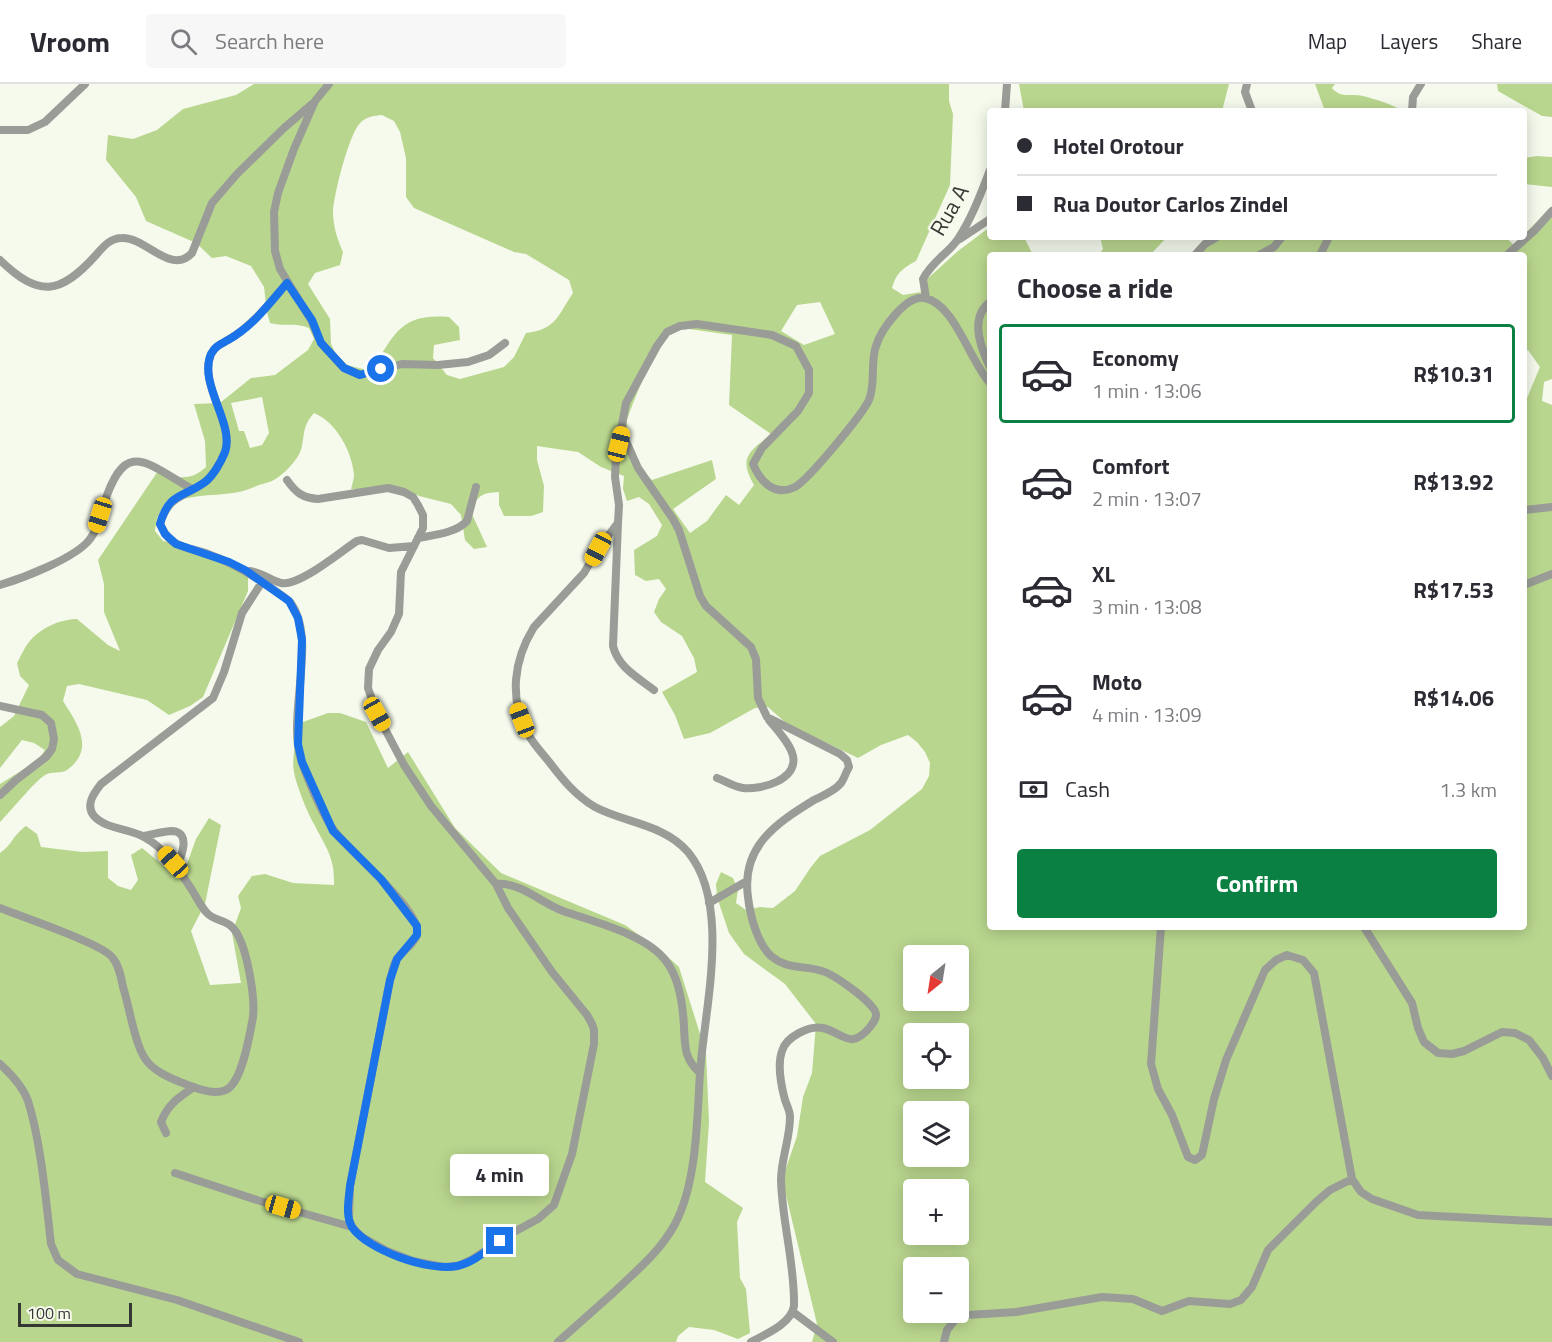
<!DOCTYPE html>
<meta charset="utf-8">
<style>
body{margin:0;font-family:"Titillium Web",sans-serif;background:#f7f7f7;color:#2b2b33;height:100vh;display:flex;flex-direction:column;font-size:22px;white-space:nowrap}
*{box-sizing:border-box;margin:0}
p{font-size:20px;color:#7c7c81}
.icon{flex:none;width:33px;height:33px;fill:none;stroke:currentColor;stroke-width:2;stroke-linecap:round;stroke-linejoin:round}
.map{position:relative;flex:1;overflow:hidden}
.side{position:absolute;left:987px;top:168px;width:540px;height:678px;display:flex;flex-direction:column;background:#fff;border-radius:6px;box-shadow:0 3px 15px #0003}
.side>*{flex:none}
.top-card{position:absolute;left:987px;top:24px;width:540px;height:132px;border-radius:6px;box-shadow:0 3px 15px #0003;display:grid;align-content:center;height:132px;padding:0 30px;background:#fff}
.needle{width:39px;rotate:210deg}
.buttons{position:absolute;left:903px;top:861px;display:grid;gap:12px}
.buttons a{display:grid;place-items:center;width:66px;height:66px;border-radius:6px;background:#fff;box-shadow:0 3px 15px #0003;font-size:30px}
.scale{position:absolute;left:18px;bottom:15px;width:114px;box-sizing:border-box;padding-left:6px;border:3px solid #353732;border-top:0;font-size:16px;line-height:21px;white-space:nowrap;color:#353732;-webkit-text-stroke:4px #f5faed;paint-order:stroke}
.end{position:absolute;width:27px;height:27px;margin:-14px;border:8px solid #1a73e8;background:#fff;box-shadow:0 0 0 3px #fff}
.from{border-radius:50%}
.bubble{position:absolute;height:42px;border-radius:6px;background:#fff;box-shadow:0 3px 15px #0003;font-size:20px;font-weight:700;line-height:42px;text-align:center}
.car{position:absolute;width:18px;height:36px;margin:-18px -9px;border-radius:8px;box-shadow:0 0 4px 2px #0007;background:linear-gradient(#f5c518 24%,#345 0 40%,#f5c518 0 76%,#345 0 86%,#f5c518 0)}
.top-card b{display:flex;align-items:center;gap:21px;height:57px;font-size:22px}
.top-card b+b{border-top:2px solid #e1e1e2}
.top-card i{width:15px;height:15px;background:#2b2b33}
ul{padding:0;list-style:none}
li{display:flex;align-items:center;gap:18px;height:99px;margin:0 12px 9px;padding:0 18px;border:3px solid transparent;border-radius:6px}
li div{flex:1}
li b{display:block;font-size:22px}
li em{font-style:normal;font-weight:700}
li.selected{border-color:#0b8043}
li>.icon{width:54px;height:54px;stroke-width:1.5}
h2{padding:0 30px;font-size:27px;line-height:72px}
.pay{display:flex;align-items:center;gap:15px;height:66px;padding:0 30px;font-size:22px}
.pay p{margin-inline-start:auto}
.action{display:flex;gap:12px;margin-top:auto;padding:12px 30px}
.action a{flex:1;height:69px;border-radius:6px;background:#0b8043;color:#fff;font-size:24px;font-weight:700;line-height:69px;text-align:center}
header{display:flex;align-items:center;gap:36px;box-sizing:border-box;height:84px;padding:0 30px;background:#fff;border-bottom:2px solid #e1e1e2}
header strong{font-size:28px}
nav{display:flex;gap:33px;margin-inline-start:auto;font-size:21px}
.search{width:420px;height:54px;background:#f7f7f7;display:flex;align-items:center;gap:15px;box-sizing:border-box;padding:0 21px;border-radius:6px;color:#7c7c81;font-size:22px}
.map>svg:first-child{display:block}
.green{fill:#b9d68e;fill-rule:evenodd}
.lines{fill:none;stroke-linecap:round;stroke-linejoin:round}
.minor{stroke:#9a9c97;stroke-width:8}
.route{stroke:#1a73e8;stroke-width:8}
.labels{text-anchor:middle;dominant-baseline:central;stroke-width:5;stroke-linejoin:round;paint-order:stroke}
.street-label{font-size:22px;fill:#353732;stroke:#f5faed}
</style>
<header>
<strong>Vroom</strong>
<div class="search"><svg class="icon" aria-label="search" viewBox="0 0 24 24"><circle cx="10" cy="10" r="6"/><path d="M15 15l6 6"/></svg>Search here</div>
<nav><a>Map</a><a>Layers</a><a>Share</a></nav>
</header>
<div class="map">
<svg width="1552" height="1258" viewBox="0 0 1552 1258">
<rect width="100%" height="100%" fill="#f5faed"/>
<path class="green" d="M254,0H949V17L953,30L950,101L916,177C903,184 896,189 892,204L903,211L927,207L926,196L958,167L990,143V153H1029L1025,155L1033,171H990V843H1524V321L1540,283L1528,266L1524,268V171H1191L1211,153H1505L1514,161L1552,122V295L1544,298L1542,317L1552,321V1258H812L817,1240L784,1103V1090L797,1052L803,1013L812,989L816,940L785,900L744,870L729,849L717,813L716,800L721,788L733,794L738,806L736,819L746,826L760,823L773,824L795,807L811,783L820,772L870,746L922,705L929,692L930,679L925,668L917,658L908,651L881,661L858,674L787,640L768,623L755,624L710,649L684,655L675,631L662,608L697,588L694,574L682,552L661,538L654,528L659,515L666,505L659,495L646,497L635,491L634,466L657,452L662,441L649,420L639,413L627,417L623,405L624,392L601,383L578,368L537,362V376L544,402L543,428L531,432H504L499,421V408C482,409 477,411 471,428L487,463L474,465L465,456L461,431L451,420L419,412L408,406L351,405C352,401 354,395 354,391C352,367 336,338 314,329C303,342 305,346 302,362C300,374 286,388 277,394C272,398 265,399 259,401C251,404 242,408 233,409C212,412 184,410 165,423C157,429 156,438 155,447L163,457L215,471L248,493V507L203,613L190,622L169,631L147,616L79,600L67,602L63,617C77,639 96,665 67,686C61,690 52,687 45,691C35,697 10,728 0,738V700L37,677L45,666L34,659L22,656L0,684V643L14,632L29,601L20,592L17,579C21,572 24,564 29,558C40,544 61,535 77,535L108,561L120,567L104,528V500L98,476L158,387C177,395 191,397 206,383L205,357L194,320L220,319L251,294L275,291L308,266L314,255L309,244C294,238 286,243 270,239L267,228L264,203L251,182L226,172L212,174L196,159L146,137L136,113L106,76L108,51L133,55L157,46L183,25L236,11ZM382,31L394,37L400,48L406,74V113L414,124L514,168L526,170L569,196L573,209C558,231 556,246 526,249L514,273L504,283L460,295L447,291L433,274L434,261L460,256L459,243L449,233C400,229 395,250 371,287L347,281L337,272L331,260L330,235L308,200L315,189L340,181L343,168C337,155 333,141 333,127C334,110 349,49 361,38C368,32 374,32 382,31ZM820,218L835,250L804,261L781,247L797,221ZM689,245L732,251L729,321L771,350C749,368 738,373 754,401L739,421L726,411L707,437L690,449L673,425L716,395L712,376L652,396C637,383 627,357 627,338C627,331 656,264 661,257C669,248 678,245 689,245ZM262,313L269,349L262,361L250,364L244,347H239L231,319ZM914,872H958V916H914ZM914,950H958V994H914ZM914,1028H958V1072H914ZM914,1106H958V1150H914ZM914,1184H958V1228H914Z
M1019,0H1229L1222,27H1024Z
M1315,0H1335L1332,4C1341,15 1350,9 1363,12C1375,15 1392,20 1403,27H1325Z
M1497,0H1552V33L1542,32L1498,7Z
M1537,72L1552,73V103L1524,100V74Z
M1100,153H1167L1150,171H1099L1103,165Z
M328,629H340L366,638L388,684L408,668L455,744L501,789L625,841L659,865L679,883L706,969L709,1038L705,1098L743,1124L737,1138L740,1194L746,1205L750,1249L738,1255L714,1246L689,1243L678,1252L676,1258H0V769C13,760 12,752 26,742L37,750L41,763L82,768L108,767V794L118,802L131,806L138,796L131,771L142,764L164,782L175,786L187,780L196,755L209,734L221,741L205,820L191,847L210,901L241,899L232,849L241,824L238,812L252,792L265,790L293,799L334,801C335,773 326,764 314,740C307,728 296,700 294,688C291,674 297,649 303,638Z"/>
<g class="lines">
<path class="minor" d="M329,0L315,17L294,65L278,109L274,128L275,167L280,185L311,236L321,259L344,284L360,291L402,280L438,281L468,278L489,271L505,259
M1247,0L1245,8L1252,27
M1005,27L1007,0
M1412,27L1413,13L1421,0
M0,46H28L45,38L85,0
M960,155L990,135
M1195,171L1205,160L1217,153
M1259,171L1274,163L1282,153
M1320,171L1329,153
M1507,171L1535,146L1552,127
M0,176C39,214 60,211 96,171C103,163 110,154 122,154C146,153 171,192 192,169L212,119L237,90L284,44L312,20
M287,199C269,220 252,242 228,256C221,260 215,262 211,270C198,300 235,340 225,368C221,378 213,392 205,398C184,414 169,410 160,440C164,448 168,456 177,460C187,465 198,466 208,470C231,478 251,490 271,504C277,508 285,513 290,518C319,556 285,633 302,679C309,698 322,729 333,745C346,765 423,827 417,850C415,860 403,866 397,875C393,881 392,889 390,896L350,1102L349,1135L352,1143L362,1153L387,1167L413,1177L443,1183L458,1182L471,1176L512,1149L538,1135L554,1121L572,1070L594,960V946L592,940L587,931L552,888L508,824L496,800L431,722L404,681L377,630L368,604L369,585L378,566L391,548L399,530L401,488L423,444V431L418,421L413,413L404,408L388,404L318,415C303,414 296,409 287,396
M926,214L923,195C933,176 948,170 958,155C972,134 981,109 990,86
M990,218C969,234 980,263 990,283
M622,348L638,384L673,435L679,446L700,512L706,522L751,563L756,575L758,614L767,633L840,670L847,676L849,683C846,688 844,695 841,699C835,707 822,712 814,716C775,740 741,763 748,813C750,831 757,859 771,872C788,886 803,881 822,887C833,890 877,920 876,931C876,936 873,939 870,943C850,967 844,949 823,944C809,941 786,953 782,967C777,981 781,1001 785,1016C787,1022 790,1027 790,1033C790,1055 781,1075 781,1096C782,1138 795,1180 794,1222C791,1240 766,1250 751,1258
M1524,426L1552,423
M618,439L613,562C618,583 637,593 654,606
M418,454C434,451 456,449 467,437L476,403
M250,487C261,488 270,496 281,499C299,503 341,467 357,457L362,456L389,464L414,462
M0,501C23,494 76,474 90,455C98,445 100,432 104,420C125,354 145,378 192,405
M1524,501L1552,490
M0,622L42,631L51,639L54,655L52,665L46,673L16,696L0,711
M717,694C725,697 734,703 743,704C761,706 798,696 793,672C790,659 777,646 769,636
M143,752C152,751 163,747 172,747C192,748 181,774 176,783
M496,800C521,798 541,819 563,827C594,838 646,850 666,877C680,895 683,922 684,943C685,962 684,975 700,989
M709,819L747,797
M0,824C22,833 100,859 112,873C119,881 121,893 123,903C129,921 135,962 146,976C154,987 168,993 180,998C191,1002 203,1008 215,1008C221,1008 227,1007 231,1002C243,990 250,950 253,933C255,913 247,856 231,842C224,836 213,836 207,829C201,823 197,814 192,806C179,786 166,765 144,753C129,744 107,746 94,732C85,721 94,709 101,700L213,614L224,588L242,529L262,498
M1161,843L1151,980L1158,1005L1172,1031L1188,1073L1195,1076L1202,1071L1214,1015L1226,976L1265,886L1276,876L1287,871L1303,876L1314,889L1352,1095L1361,1108L1372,1115L1418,1131L1552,1138
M1364,843L1412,919L1418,944L1424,958L1438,969L1452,970L1464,967L1502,948L1515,949L1529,956L1543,974L1552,992
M0,980C11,990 23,1003 28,1017C41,1058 46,1117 51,1160L58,1176L77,1190L177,1216L299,1258
M166,1049L161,1038C168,1020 178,1014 194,1003
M175,1089L260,1117L352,1143
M793,1228L833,1258
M558,1258C576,1242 594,1226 612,1210C635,1188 660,1168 675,1140C697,1099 697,1035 700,989C704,926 732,821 688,768C664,740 625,739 595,723C576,712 563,696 550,679C543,670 534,661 528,650C509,615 513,577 534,543L584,489L598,465L618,439L619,421L615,393L616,372L626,319L657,262L667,248L680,242L697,240L772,251L796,262L809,286V309L798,327L762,364L753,380C760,397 774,413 795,403C808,396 862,331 869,316C876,299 870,279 876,262C881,246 906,210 925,214C955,220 970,278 990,299
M944,1258L947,1246L955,1236L968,1231L1016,1228L1102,1213L1133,1215L1162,1227L1189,1217L1230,1220L1241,1216L1252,1203L1268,1166L1316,1118L1330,1106L1352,1095"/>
</g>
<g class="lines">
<path class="route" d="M381,285L360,291L344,284L321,259L312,236L287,199C269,220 253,242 228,256C221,260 215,262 211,270C198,300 235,340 225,368C221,378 213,392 205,398C183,414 169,408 160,440L165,450L176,460L229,478L245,486L289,517L298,534L302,556L298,660L302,678L333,747L381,795L417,842V851L397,875L390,896L350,1102C349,1114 345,1132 352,1143C367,1166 430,1188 457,1182C473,1179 487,1166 500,1157"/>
</g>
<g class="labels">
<g class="street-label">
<text transform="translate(949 126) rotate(-60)">Rua A</text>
</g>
</g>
</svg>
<div class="buttons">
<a><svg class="needle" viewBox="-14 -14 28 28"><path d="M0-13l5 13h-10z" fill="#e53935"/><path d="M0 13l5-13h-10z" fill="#7c7c81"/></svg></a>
<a><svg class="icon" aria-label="locate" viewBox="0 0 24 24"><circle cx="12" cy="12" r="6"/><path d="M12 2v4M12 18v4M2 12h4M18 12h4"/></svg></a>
<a><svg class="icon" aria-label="layers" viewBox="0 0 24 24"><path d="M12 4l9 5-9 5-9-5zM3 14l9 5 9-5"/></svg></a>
<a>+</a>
<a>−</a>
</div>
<div class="scale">100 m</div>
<i class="end from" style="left:381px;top:285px"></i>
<i class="end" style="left:500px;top:1157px"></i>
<div class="bubble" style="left:450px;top:1070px;width:99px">4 min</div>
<i class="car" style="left:619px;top:360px;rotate:14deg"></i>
<i class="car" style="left:100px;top:431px;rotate:197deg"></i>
<i class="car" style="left:598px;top:465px;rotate:208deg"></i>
<i class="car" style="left:377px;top:630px;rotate:151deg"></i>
<i class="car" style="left:522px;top:636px;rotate:339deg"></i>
<i class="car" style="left:173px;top:778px;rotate:318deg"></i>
<i class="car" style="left:283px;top:1123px;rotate:106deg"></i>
<div class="top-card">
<b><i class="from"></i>Hotel Orotour</b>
<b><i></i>Rua Doutor Carlos Zindel</b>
</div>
<section class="side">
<h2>Choose a ride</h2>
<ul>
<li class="selected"><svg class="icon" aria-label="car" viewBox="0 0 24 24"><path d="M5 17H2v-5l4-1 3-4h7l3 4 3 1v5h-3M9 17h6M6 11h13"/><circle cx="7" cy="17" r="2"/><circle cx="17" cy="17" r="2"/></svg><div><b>Economy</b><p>1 min · 13:06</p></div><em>R$10.31</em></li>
<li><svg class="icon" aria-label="car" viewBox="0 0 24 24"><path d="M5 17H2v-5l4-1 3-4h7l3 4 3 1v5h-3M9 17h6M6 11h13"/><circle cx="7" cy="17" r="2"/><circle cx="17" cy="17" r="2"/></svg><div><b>Comfort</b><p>2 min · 13:07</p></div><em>R$13.92</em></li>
<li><svg class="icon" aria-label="car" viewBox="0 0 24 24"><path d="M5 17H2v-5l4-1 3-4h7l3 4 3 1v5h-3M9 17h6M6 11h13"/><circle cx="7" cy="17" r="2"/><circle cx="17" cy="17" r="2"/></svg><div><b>XL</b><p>3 min · 13:08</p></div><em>R$17.53</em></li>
<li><svg class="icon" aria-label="car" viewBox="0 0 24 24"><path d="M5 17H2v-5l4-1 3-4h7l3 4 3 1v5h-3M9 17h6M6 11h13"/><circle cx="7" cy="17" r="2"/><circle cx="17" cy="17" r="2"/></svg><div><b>Moto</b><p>4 min · 13:09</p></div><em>R$14.06</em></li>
</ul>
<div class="pay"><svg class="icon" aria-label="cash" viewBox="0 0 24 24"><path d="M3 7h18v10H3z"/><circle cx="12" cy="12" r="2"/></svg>Cash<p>1.3 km</p></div>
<div class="action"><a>Confirm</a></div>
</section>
</div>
